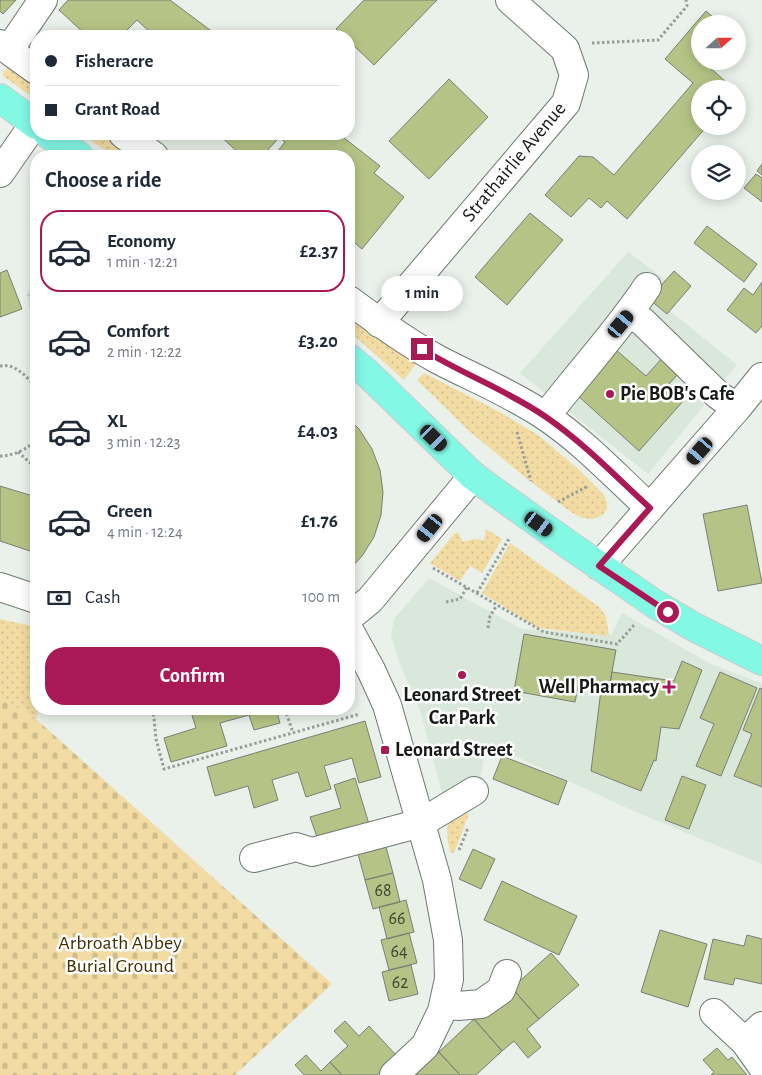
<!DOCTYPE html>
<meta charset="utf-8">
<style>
body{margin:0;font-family:"Alegreya Sans",sans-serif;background:#f6f6f7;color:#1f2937;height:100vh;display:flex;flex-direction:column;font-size:19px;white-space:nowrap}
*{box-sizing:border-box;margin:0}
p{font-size:16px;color:#747a83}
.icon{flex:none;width:28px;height:28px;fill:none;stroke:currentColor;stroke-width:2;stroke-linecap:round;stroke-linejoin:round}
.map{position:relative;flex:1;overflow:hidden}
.drawer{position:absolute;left:30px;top:150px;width:325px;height:565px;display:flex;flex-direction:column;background:#fff;border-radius:20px;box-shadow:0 2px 12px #0003}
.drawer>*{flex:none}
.hud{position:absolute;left:30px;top:30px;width:325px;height:110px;border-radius:20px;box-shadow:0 2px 12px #0003;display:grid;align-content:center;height:110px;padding:0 15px;background:#fff}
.needle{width:32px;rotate:69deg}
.fabs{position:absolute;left:691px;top:15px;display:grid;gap:10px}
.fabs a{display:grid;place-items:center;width:55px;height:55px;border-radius:50%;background:#fff;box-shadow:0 2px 12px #0003;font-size:25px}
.end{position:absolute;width:22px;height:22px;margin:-11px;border:6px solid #a81955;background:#fff;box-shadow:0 0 0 2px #fff}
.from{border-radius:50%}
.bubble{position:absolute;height:35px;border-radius:18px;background:#fff;box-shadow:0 2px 12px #0003;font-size:16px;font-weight:600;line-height:35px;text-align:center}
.car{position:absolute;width:15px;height:30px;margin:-15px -8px;border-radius:6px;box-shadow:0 0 4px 1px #0007;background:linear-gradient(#222 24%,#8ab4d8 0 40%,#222 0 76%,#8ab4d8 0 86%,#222 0)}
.hud b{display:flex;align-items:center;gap:18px;height:48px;font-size:19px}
.hud b+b{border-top:1px solid #e0e1e3}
.hud i{width:12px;height:12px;background:#1f2937}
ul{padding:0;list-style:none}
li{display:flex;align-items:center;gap:15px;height:82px;margin:0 10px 8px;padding:0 5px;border:2px solid transparent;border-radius:20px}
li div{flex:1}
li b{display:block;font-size:19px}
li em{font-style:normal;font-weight:600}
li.current{border-color:#a81955}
li>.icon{width:45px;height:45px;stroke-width:1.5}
h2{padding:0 15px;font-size:22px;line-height:60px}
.pay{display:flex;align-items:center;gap:12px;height:55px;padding:0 15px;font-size:19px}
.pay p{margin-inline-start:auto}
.cta{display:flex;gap:10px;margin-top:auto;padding:10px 15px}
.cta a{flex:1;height:58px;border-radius:20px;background:#a81955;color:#fff;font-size:20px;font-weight:600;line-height:58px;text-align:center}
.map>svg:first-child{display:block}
.built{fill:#d9e8db}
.industrial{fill:url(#industrial-grid)}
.grass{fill:url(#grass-dots)}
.cemetery{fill:url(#cemetery-stones)}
.building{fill:#b5c486;stroke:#7b7e75}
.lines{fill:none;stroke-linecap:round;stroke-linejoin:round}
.minor-casing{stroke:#707871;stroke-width:30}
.major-casing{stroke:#ccc;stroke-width:30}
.path{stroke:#979d97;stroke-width:3;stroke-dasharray:2.5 2.5;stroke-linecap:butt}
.minor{stroke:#fff;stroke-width:28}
.major{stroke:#83f8e5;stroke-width:28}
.route{stroke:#a81955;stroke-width:6}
.poi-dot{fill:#a81955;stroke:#fff;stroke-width:2}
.labels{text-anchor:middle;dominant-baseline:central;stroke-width:5;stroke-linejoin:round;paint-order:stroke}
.number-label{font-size:18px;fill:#3e4432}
.street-label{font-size:20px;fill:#161916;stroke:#fff}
.poi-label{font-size:20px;font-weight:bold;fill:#161916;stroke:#fff;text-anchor:start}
.park-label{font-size:20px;fill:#413100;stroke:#fff}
</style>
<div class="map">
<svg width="762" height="1075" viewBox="0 0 762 1075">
<defs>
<pattern id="industrial-grid" width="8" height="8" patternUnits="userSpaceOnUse" patternTransform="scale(1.25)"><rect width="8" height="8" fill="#d9e8db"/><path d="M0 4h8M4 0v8" fill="none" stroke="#bac6bb"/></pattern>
<pattern id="grass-dots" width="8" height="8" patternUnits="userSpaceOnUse" patternTransform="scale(1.25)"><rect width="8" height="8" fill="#f2dca3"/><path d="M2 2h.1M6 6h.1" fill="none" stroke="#cfbc8c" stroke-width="1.8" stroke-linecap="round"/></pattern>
<pattern id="cemetery-stones" width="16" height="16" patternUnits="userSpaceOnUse" patternTransform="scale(1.25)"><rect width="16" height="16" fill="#f2dca3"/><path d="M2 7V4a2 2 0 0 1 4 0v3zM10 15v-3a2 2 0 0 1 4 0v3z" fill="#cfbc8c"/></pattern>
</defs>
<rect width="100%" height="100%" fill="#e9f1ea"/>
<path class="built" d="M628,252L666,280L653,297L737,365L648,474L520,373Z
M429,578L522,629L611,635L622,613L709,663L762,684V864L638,813L493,746L486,749L480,778L444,800L420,710L399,662L391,635L394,619Z"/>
<path class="industrial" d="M36,276V348L27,293Z"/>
<path class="grass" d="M9,66L36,86V100L2,75Z
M82,134H102L132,156H113Z
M349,315L418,361L404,380L349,331Z
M424,373L498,411L538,435L576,467L604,495L607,503V509L603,515L593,519L582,518L571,512L526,478L468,430L417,380Z
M486,529L502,539L482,573L470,566L460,581L430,563L454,534L458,532L463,542L474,539L484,540Z
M510,543L599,607L606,616L609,636L538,628L482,593Z
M0,619L36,627V709H39L36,719L0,698Z
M459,811L469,814L454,853L450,852C447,836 443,820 459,811Z"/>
<path class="cemetery" d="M0,698L36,719L332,984L235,1075H0Z"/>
<path class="building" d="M0,0H16L3,14L0,11Z
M68,0H170L218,36H154L137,20L121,36H87L59,10Z
M364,0H437L374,65L349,41V36H344L336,29Z
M706,11L721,24H700V61H711L708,66L734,89H700V126H707L627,219L607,201L601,208L589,198L571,217L545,195L579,156L593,157L614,175L693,83L665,59Z
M449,79L488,117L429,179L389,141Z
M218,134H271L277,140L262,156H242Z
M275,134H339L380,166L374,173L404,197L362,249L349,238V156H274L285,142Z
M762,164V175L757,171Z
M756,174L762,178V202L744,188Z
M530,213L563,240L507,305L475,277Z
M707,226L757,264L744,282L694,243Z
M7,270L22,309L0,317V273Z
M674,271L691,286L667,314L649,299Z
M762,282V326L756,333L727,310L744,288L753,295Z
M36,286V298L30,294Z
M615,349L646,376L664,356L681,371L668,385L684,400L639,451L576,394Z
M349,419L359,429L372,449L380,470L383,492L381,515L374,537L362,556L349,570Z
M0,486L36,497V553L0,541Z
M747,505L762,583L718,591L703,514Z
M524,634L616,650L609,688L579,682L575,702L514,691Z
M682,661L702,670L679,729L661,727L656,761L654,760L641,791L591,771L601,690L609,691L612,672L674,681Z
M720,672L757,688L721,776L696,766L714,724L700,718Z
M760,688L762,689V787L734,776L752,734L743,730Z
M190,709H276L280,723L254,730L249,715L220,723L227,746L171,762L164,738L196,728Z
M365,721L381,777L359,783L352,758L324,766L331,789L306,797L298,772L272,780L278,800L254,808L248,786L215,796L207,767Z
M502,756L567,781L558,805L493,779Z
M682,776L706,785L689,829L665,820Z
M355,778L369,824L318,840L310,817L341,808L334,785Z
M386,847L393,873L365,880L358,854Z
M473,849L495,859L481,889L459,879Z
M393,873L400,902L373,909L365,880Z
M502,881L577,916L559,955L484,920Z
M406,900L414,932L387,939L379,907Z
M660,930L707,944L688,1007L641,992Z
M409,933L417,963L389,970L381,940Z
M747,935L762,939V984L735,978L733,985L704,979L713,939L744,946Z
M551,953L579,985L539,1019L512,988Z
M411,965L418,994L389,1001L382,972Z
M512,988L539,1019L527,1029L541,1047L528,1058L514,1041L502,1051L474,1019Z
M474,1019L502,1051L476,1075H460L439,1052Z
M345,1021L359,1036L369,1026L397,1056L377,1075H342L330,1062L348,1046L334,1031Z
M717,1048L728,1060L732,1057L747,1075H711L714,1072L703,1060Z
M439,1052L460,1075H415Z
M306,1055L321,1071L330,1062L342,1075H304L295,1065Z"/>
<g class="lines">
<defs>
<path id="minor" d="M0,44L36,70
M9,50L43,0
M123,134L154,156
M0,173L34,124
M349,300C377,321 406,342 437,359C473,378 511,393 545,416C584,442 615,476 650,508
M630,313L643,322L718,395L737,408
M379,323L566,103L574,75L565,49L510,0
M546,416C579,373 617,332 647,287
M599,566L737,408L762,377
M0,587L36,599
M349,617L370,600L473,476
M349,630L371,670L387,705L437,880L448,940L449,979L442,1011L425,1046L394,1075
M254,858L296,847L312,852L421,823L474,791
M444,1004L458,1006L481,1004L501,990L507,974
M714,1013L745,1042
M762,1026L745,1042L762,1066"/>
<path id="major" d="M0,98L36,125
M48,134L79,156
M349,358L367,373L473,476L509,502L569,545L655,604L694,627L762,661"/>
</defs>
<use href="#minor" class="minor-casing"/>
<use href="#major" class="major-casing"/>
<path class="path" d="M592,43L658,40L687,6L686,0
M0,366C16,363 26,377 36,387
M517,432L531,481
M18,452L36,468
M0,456C14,456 26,449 36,441
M558,502L588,486
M433,568L544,632L617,644L635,624
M477,593L510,537
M446,602L460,599L467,587
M488,628L490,616L497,605
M153,709L156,739L164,769L360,714
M285,709L293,733
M459,850L468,828"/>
<use href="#minor" class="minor"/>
<use href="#major" class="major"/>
</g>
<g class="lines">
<path class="route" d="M422,349C462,374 507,390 546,417C585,444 615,476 650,508L599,566L668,612"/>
</g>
<g class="poi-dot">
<circle cx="610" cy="394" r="5"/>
<circle cx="462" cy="675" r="5"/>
<path d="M666.5 679.5h5v5h5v5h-5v5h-5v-5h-5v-5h5z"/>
<rect x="380" y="745" width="10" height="10" rx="2.5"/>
</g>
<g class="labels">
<g class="number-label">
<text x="383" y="891">68</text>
<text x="397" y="919">66</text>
<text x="399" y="952">64</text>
<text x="400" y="983">62</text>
</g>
<g class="street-label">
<text transform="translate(514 162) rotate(-50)">Strathairlie Avenue</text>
</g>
<g class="poi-label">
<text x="620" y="394">Pie BOB's Cafe</text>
<text x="659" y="687" text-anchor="end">Well Pharmacy</text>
<text x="462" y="695" text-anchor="middle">Leonard Street<tspan x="462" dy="23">Car Park</tspan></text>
<text x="395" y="750">Leonard Street</text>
</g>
<g class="park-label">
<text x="120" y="943">Arbroath Abbey<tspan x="120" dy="23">Burial Ground</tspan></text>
</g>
</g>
</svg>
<div class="fabs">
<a><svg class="needle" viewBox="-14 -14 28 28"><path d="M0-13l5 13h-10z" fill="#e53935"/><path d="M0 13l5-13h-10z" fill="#747a83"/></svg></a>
<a><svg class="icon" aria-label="locate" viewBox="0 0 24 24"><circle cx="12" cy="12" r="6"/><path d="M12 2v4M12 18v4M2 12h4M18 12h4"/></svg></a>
<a><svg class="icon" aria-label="layers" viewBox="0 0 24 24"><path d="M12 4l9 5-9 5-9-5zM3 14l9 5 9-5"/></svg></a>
</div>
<i class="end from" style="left:668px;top:612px"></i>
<i class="end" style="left:422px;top:349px"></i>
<div class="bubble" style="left:381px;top:276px;width:82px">1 min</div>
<i class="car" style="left:621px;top:324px;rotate:40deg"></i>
<i class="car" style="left:434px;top:438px;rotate:134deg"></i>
<i class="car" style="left:700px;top:451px;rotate:221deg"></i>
<i class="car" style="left:539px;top:524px;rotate:126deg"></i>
<i class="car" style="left:430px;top:528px;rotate:219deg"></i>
<div class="hud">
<b><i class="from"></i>Fisheracre</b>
<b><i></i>Grant Road</b>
</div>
<section class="drawer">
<h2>Choose a ride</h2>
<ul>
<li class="current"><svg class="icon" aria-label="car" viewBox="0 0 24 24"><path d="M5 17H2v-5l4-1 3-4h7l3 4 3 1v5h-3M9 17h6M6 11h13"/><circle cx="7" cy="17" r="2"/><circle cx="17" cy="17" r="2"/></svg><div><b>Economy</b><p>1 min · 12:21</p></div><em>£2.37</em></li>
<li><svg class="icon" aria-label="car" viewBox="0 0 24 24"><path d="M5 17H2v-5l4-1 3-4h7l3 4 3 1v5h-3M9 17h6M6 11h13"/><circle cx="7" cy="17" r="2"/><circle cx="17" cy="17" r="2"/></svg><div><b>Comfort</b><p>2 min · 12:22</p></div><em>£3.20</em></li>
<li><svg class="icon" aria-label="car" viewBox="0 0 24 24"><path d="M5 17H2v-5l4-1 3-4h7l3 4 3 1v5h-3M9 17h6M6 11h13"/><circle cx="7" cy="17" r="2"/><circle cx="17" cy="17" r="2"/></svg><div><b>XL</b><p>3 min · 12:23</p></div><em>£4.03</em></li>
<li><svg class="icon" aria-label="car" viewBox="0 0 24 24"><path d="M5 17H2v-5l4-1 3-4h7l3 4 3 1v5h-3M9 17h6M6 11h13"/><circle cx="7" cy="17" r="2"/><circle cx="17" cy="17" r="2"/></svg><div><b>Green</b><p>4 min · 12:24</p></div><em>£1.76</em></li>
</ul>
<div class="pay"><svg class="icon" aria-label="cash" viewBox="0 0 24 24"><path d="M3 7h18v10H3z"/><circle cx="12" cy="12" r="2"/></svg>Cash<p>100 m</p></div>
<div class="cta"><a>Confirm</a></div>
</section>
</div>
